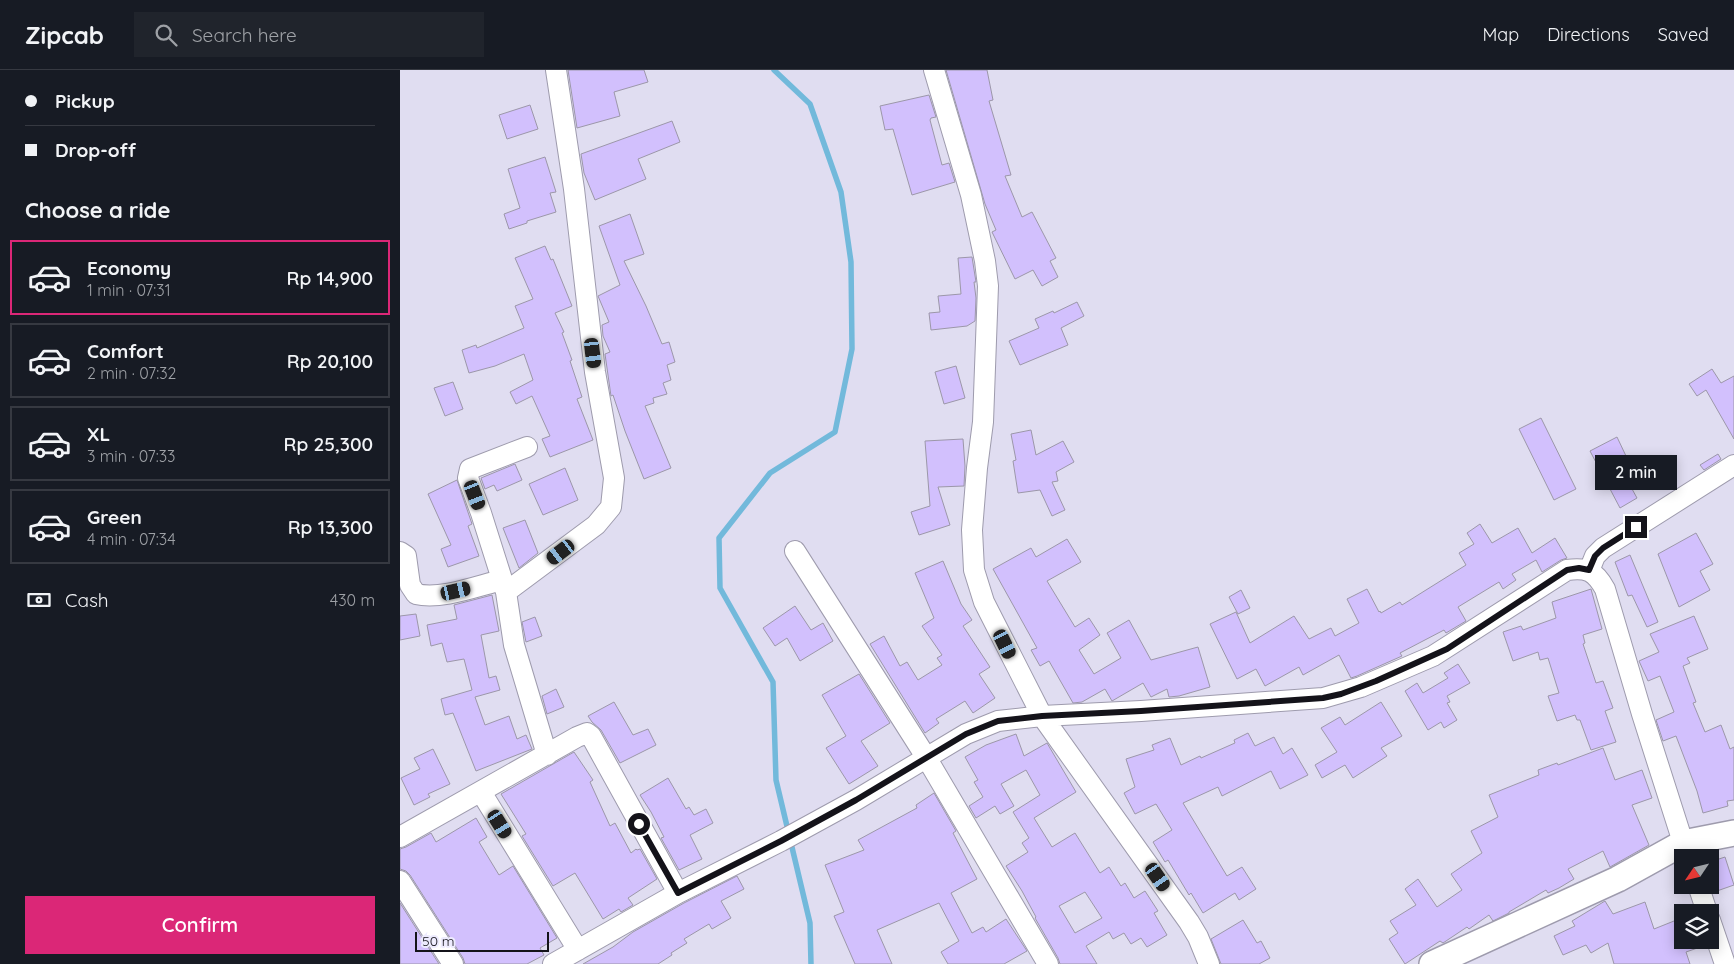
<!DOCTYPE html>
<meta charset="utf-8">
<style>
body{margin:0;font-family:Quicksand,sans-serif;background:#20242c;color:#f1f3f6;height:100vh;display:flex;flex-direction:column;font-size:19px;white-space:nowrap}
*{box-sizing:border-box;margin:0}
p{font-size:16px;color:#9ea1a6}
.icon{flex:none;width:28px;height:28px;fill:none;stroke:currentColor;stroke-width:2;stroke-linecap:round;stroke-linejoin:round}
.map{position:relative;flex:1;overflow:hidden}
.drawer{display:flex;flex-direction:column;background:#171b24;width:400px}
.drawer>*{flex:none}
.banner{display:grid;align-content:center;height:110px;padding:0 25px;background:#171b24}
.needle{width:32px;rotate:235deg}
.buttons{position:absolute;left:1274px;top:779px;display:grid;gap:10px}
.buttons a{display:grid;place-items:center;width:45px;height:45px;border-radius:0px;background:#171b24;box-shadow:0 2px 12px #0003;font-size:25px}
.scale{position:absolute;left:15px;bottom:12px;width:134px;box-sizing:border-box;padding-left:5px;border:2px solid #14131a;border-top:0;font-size:14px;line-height:18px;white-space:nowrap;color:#14131a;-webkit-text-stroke:4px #edebfe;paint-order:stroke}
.end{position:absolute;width:22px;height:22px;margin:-11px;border:6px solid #14131a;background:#fff;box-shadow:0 0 0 2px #fff}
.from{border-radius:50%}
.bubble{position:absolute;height:35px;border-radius:0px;background:#171b24;box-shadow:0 2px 12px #0003;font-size:16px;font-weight:600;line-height:35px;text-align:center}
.car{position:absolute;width:15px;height:30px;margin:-15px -8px;border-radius:6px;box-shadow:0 0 4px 1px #0007;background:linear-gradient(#222 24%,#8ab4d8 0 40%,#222 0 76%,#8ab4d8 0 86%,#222 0)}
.banner b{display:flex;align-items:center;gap:18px;height:48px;font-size:19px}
.banner b+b{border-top:1px solid #363941}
.banner i{width:12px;height:12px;background:#f1f3f6}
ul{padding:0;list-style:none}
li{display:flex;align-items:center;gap:15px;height:75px;margin:0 10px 8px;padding:0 15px;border:2px solid #363941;border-radius:0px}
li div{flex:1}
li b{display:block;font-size:19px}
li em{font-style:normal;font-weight:600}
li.current{border-color:#db2777}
li>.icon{width:45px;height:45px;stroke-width:1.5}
h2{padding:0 25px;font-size:22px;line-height:60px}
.pay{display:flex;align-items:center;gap:12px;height:55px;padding:0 25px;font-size:19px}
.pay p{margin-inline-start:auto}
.cta{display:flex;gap:10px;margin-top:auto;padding:10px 25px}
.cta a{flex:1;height:58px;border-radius:0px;background:#db2777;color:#fff;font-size:20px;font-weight:600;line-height:58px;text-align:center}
header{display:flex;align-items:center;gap:30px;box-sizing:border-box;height:70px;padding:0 25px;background:#171b24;border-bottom:1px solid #363941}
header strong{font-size:24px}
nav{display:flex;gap:28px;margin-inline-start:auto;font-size:18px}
.search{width:350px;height:45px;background:#20242c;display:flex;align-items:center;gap:12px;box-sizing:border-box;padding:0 18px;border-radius:0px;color:#9ea1a6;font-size:19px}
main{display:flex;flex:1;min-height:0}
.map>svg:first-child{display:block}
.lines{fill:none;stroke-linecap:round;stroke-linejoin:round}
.stream{stroke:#72b9db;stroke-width:5.5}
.building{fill:#d2c0fd;stroke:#9c97a9;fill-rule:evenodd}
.minor-casing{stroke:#9e9bad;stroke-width:22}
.tertiary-casing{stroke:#9e9bad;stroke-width:28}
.minor{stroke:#fff;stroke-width:20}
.tertiary{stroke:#fff;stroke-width:25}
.route{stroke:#14131a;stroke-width:6}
</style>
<header>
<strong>Zipcab</strong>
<div class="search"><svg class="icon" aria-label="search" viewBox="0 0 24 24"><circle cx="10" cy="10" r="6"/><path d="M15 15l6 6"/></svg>Search here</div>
<nav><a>Map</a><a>Directions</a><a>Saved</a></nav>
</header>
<main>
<section class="drawer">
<div class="banner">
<b><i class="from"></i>Pickup</b>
<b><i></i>Drop-off</b>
</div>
<h2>Choose a ride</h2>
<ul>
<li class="current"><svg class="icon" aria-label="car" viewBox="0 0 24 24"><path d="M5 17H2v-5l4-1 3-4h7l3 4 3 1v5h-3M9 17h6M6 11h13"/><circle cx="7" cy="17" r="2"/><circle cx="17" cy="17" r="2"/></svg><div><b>Economy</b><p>1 min · 07:31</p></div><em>Rp 14,900</em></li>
<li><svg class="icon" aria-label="car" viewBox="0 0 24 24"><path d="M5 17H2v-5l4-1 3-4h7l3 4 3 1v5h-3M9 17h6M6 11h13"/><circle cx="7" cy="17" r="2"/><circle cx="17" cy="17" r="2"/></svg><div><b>Comfort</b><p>2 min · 07:32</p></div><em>Rp 20,100</em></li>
<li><svg class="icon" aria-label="car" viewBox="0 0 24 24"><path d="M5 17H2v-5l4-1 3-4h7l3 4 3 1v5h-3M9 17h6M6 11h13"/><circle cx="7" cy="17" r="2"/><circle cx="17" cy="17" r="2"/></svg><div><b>XL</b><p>3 min · 07:33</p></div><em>Rp 25,300</em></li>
<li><svg class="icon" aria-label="car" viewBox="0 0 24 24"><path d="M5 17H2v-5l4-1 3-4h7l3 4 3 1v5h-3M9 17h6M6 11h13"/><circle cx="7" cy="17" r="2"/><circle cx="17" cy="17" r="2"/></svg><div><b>Green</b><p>4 min · 07:34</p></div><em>Rp 13,300</em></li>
</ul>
<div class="pay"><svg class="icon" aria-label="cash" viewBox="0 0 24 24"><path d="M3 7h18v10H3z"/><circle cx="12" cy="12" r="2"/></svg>Cash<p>430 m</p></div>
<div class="cta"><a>Confirm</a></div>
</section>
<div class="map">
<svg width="1334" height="894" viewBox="0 0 1334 894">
<rect width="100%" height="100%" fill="#e0ddf1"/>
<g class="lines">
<path class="stream" d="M374,0L410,34L441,122L451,192L452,279L435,362L370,403L319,468L320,518L373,612L376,710L410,853L411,894"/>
</g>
<path class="building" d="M168,0H244L248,12L214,22L220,46L177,58Z
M546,0H587L593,30L589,31L611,105L605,106L622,147L632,142L656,188L650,191L658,207L642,216L633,200L615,209L592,162L596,160L585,134Z
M529,25L536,47L531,48L530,50L542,95L549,93L555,112L512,125L493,59L485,60L480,36Z
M130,35L138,59L107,69L99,45Z
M272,51L280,72L238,89L246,109L195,130L184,103L181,84Z
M145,87L156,122L150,123L156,142L127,151V153L109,159L104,144L120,138L108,99Z
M230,144L244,184L224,191L246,236L262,274L269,272L275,292L267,295L271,310L263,313L267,324L253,328L254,333L245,336L271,398L244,409L225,361L213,325L211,326L205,284L210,282L203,266L202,255L209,252L198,226L220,215L199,156Z
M145,176L151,190L153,189L172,236L155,243L164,262L162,263L172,290L170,291L182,327L177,329L193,370L150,387L142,369L150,366L132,326L116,334L110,322L133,310L124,284L95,296L69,303L62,280L76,275L77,278L124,258L115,236L133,229L115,188Z
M572,187L576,212H574L576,228L575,251L567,256L531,260L529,243L540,242L538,226L561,224L558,188Z
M677,232L684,246L661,258L668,275L620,295L609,271L639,258L635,249L653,241L654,243Z
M556,296L565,328L544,334L535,302Z
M1312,299L1321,313L1334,306V369L1306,320L1297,326L1289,314Z
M53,312L63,339L45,346L34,318Z
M1141,348L1176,419L1154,430L1119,359Z
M631,360L636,385L663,371L674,392L656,402L658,411L652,412L665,440L652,446L640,420L618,423L613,391L616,390L611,364Z
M1217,367L1226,386L1216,390L1237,428L1220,438L1190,381Z
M563,369L565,396L564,416L538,417L550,455L519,465L511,442L530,436L525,371Z
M1318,384L1321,389L1304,400L1300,395Z
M115,394L122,410L97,421L94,415L85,419L81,408Z
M165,398L178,430L143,445L129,414Z
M57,410L72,454L68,456L79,486L48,497L41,479L51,475L28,424Z
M125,450L138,483L119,498L103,458Z
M1080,454L1092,473L1118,458L1132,483L1155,468L1167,488L1161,490L1142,502L1136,490L1112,504L1116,510L1103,519L1099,512L1058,537L1066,551L1046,563L1044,560L1000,583L1002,586L957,606L951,608L939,585L903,605L899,597L865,616L856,599L837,609L810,554L836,542L850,573L894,546L909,569L931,558L935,566L959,553L947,529L967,519L979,542L980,541L981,543L1000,532L1002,535L1066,495L1059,483L1074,474L1067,463Z
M1296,463L1313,494L1300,501L1310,520L1279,537L1258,484Z
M667,469L681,492L647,511L675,557L689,548L700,565L679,580L694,604L721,588L707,563L729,550L751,590L798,577L810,617L779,626L769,627L767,619L751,627L743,613L712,631L705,619L682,632L673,633L649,591L640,596L631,580L637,578L593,499L631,478L636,487Z
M1230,485L1258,552L1247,557L1232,525L1228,526L1215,492Z
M543,491L561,534L572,550L563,556L590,597L579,604L595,628L573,643L565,631L536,649L539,653L525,663L470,574L484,566L500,596L507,592L518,610L542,595L537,588L542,585L522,556L534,548L515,503Z
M1191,519L1202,559L1183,565L1185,573L1183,574L1196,613L1203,611L1213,638L1205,641L1216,672L1191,680L1180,650H1177L1175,645L1157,651L1148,626L1159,623L1148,588L1140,590L1138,582L1113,591L1103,562L1121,556L1123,560L1156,548L1152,532Z
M841,520L850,538L838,544L829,527Z
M92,525L99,561L81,565L89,608L96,606L100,620L75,627L85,655L109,646L117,669L126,665L132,679L76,701L53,643L45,645L41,629L72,620L64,589L47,592L42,573L31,576L27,555L57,549L54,535Z
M395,536L411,560L423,553L433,571L400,591L387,568L375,576L363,558Z
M16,544L20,566L0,570V546Z
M1294,546L1308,579L1287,588L1290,593L1283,596L1296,632L1293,633L1305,662L1321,655L1330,679L1334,677V730L1327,731L1328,736L1303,743L1297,721L1276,666L1263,671L1256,650L1274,642L1260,606L1248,611L1239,591L1259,582L1250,564Z
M135,547L142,566L126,572L122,552Z
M1058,594L1070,613L1047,626L1050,632L1047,633L1057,650L1044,658L1041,652L1028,660L1005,621L1017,613L1023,623L1048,608L1044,603Z
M459,604L490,653L461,671L478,696L449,714L426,678L446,666L422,625Z
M156,619L164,637L147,644L142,626Z
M214,632L233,665L248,659L256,675L220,693L201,660L192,652L188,646Z
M981,632L1002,666L981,678L987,686L953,708L945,695L922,708L915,695L937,682L921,658L940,647L945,655Z
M848,663L855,676L874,667L883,684L892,678L908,705L880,719L871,701L822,726L818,717L783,733L827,806L842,797L856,819L839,830L835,823L803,843L791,823L789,825L768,790L765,792L753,772L772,760L756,734L735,744L724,723L735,717L726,689L754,680L752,675L770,668L781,695L800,686L801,688L835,673L834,670Z
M616,664L624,686L647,673L676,722L634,748L652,777L675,763L700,803L709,797L721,816L725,813L734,828L745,821L758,841L754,843L767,865L747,877L741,868L731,874L724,863L713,869L709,862L686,876L697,894H660L658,888L635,848L636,847L622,821L606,796L628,782L622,773L629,768L613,742L640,725L626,700L601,714L614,736L600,744L595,736L576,748L569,736L583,727L574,712L578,710L565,687L586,675ZM685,822L702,848L675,863L659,836Z
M1203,678L1215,710L1242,700L1252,728L1232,735L1249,775L1210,797L1203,781L1168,799L1174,809L1159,818L1148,823L1146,820L1109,842V843L1093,851L1089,845L1069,859L1067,857L1043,873L1040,871L1005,894L989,869L998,863L990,851L1016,835L1005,819L1018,809L1037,837L1062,820L1051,804L1082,783L1071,761L1098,747L1089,725L1139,705L1138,700L1157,693L1158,695Z
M33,679L50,714L28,724L30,727L14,735L1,708L20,699L14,688Z
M174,682L193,710L190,712L210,756L215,753L231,783L236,779L237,780L240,779L257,809L228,828L233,835L221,842L219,839L203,849L175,803L153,816L122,766L126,764L101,724Z
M268,708L286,739L289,737L294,745L306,739L313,753L290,765L302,789L279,800L261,768L264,767L251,742L240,725Z
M534,723L556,761L553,763L577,809L551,823L572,863L583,857L586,862L606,849L627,881L604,894H548L541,882L559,871L539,833L477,860L492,894H455L434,846L444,842L425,795L464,780L458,770L517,738L516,735Z
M76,748L87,767L79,772L99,805L113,796L157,868L140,878L144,885L127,894H65L63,888L10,805L6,801L0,799V779L6,777L31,763L36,772Z
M1325,787L1334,815L1314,822L1310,810V792Z
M337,806L344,819L321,831L331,848L312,859L309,854L284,869L287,873L271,883L272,885L258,894H183L213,877L233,862L284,833Z
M1205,831L1213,844L1245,832L1254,859L1279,849L1282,857V870H1304L1306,875L1286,882L1290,894H1214L1208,873L1191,883L1186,875L1163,885L1154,866L1175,856L1172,851Z
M0,833L39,894H0Z
M843,850L857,873L861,871L870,888L859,894H821L811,869Z"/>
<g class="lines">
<defs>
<path id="minor" d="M534,0L571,125L585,191L588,216L583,352L577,398L572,460L574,500L584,532L642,646L789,852L798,867L809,894
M395,481L526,687L648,894
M0,482L6,486L10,515L16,524C41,530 77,516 102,510
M1189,501L1195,486L1203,478L1334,395
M106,522L81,443L68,408L70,399L127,377
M147,685L114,575L106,522L196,455L211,437L214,408L195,302L174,119L156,0
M81,722L178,880
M0,767L177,667L187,663L191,666L278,823
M0,811L53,894
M1298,815L1307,842
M1310,850L1325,894
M153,894L278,823L381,771L456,730L566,664L598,651L642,646L741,641L923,628L961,617L1033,586L1167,500C1187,497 1195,501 1205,519L1242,644L1288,788"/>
<path id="tertiary" d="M1032,894L1218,809L1283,773L1334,763"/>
</defs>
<use href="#minor" class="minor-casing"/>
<use href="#tertiary" class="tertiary-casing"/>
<use href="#minor" class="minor"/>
<use href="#tertiary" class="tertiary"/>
</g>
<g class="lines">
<path class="route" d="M239,754L278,823L381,771L456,730L566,664L598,651L642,646L741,641L923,628L941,624L976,611L1047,579L1167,500L1179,498L1189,500L1195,486L1203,478L1236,457"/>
</g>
</svg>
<div class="buttons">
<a><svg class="needle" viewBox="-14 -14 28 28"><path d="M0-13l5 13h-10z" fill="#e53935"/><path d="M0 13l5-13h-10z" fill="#9ea1a6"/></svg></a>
<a><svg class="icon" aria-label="layers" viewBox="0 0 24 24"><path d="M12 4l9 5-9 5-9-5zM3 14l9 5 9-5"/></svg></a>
</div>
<div class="scale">50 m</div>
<i class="end from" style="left:239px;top:754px"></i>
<i class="end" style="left:1236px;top:457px"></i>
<div class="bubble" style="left:1195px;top:385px;width:82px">2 min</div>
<i class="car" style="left:193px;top:283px;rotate:173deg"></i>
<i class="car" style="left:75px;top:425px;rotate:159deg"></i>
<i class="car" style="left:161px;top:482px;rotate:233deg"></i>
<i class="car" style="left:56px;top:521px;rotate:77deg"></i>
<i class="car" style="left:605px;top:574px;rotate:154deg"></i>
<i class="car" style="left:100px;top:754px;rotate:148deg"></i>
<i class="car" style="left:758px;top:807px;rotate:145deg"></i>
</div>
</main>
